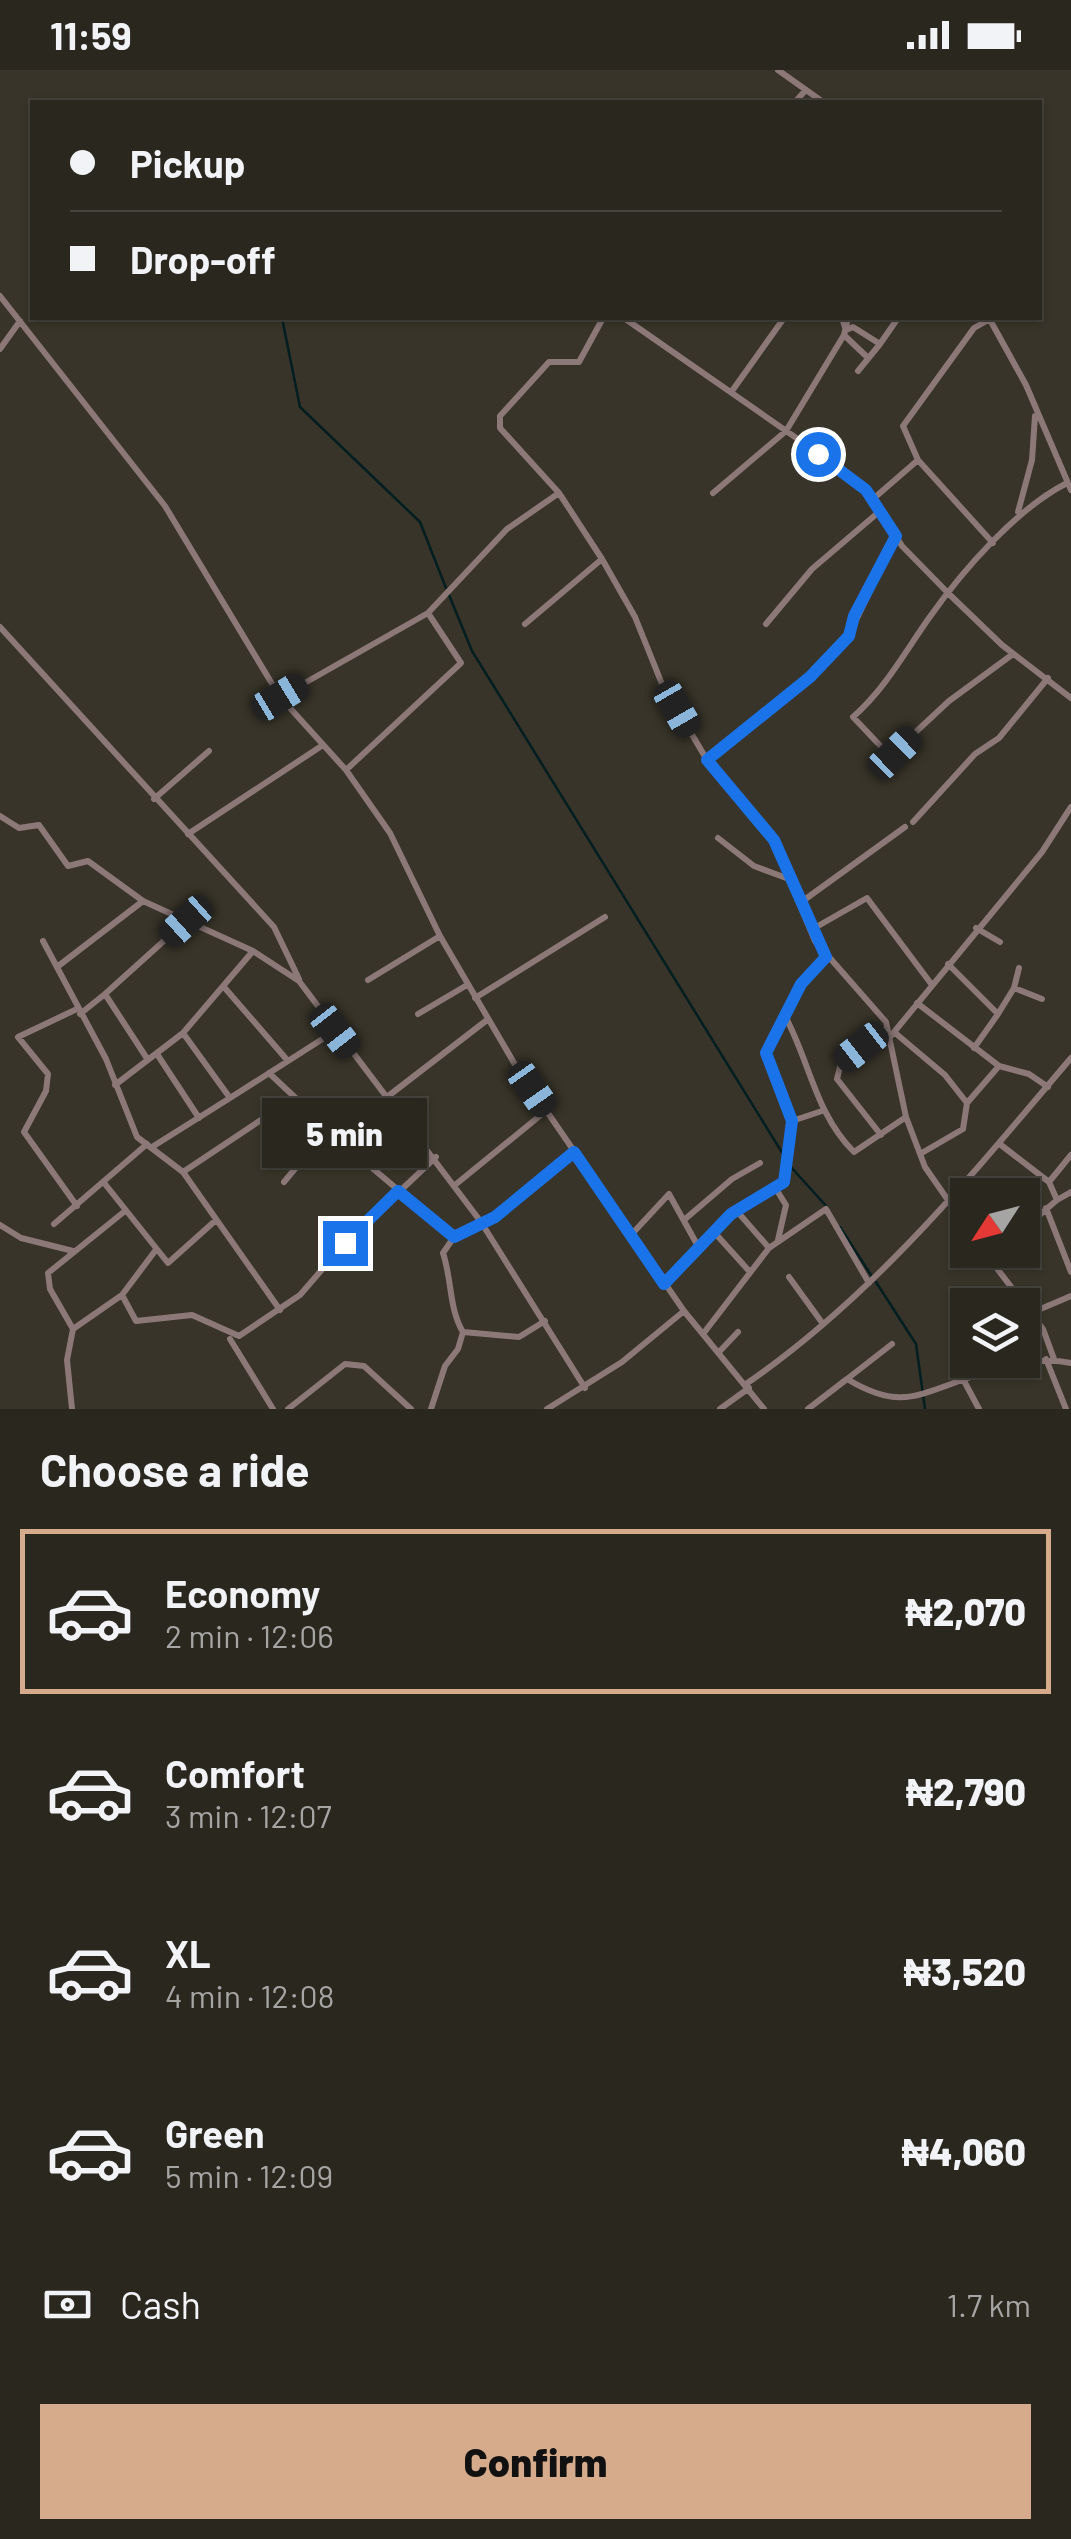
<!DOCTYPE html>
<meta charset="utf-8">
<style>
body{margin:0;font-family:Barlow,sans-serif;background:#322f28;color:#f1f3f6;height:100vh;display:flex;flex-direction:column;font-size:38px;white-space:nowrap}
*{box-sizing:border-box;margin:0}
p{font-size:32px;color:#a5a5a4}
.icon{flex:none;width:55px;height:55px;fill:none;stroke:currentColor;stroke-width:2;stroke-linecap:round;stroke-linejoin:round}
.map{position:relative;height:1339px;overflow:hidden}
.details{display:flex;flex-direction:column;background:#2a271f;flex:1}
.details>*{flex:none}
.top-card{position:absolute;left:30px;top:30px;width:1012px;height:220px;border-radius:0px;box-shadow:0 2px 8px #0004,0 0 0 2px #46443d;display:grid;align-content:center;height:220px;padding:0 40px;background:#2a271f}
.needle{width:65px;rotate:234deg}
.buttons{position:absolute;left:950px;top:1108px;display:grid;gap:20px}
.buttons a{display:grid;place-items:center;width:90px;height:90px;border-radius:0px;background:#2a271f;box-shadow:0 2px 8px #0004,0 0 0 2px #46443d;font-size:50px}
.end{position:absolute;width:45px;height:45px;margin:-22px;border:12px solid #1a73e8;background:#fff;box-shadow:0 0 0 5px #fff}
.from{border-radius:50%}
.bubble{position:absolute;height:70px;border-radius:0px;background:#2a271f;box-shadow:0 2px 8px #0004,0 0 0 2px #46443d;font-size:32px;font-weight:800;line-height:70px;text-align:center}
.car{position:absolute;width:30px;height:60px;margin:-30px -15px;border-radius:12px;box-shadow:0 0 8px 2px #0007;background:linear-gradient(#222 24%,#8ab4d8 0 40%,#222 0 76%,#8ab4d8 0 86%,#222 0)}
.top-card b{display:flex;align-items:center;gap:35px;height:95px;font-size:38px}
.top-card b+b{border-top:2px solid #46443d}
.top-card i{width:25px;height:25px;background:#f1f3f6}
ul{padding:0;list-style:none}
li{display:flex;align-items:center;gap:30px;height:165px;margin:0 20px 15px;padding:0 20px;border:5px solid transparent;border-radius:0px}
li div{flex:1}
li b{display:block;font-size:38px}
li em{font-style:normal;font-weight:800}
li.current{border-color:#d6ab8b}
li>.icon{width:90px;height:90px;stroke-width:1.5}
h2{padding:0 40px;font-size:45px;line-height:120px}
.pay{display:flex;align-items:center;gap:25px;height:110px;padding:0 40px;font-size:38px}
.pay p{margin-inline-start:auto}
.cta{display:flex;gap:20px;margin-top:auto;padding:20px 40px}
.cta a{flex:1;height:115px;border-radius:0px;background:#d6ab8b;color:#111;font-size:40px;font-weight:800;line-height:115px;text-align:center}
.status{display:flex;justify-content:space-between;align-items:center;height:70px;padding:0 50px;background:#2a271f;direction:ltr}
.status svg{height:28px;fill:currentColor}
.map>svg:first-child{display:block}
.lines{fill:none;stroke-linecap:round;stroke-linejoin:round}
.stream{stroke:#031e21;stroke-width:2.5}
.minor{stroke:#8d7878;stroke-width:6}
.route{stroke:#1a73e8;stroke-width:12}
</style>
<div class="status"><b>11:59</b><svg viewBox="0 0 49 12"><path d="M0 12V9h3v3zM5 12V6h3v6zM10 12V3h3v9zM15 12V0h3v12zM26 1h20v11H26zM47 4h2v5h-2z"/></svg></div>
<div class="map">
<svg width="1071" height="1339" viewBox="0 0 1071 1339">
<rect width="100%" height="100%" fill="#383429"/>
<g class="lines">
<path class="stream" d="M282,248L300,337L420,452L446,518
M449,525L472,581L786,1089
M790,1096L828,1138
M840,1157L871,1205
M876,1212L916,1274L925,1339"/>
<path class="minor" d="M778,0L823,32
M795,32L805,21
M0,226L165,436L280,627L346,700L390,763L440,866L517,998L684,1241L764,1339
M603,248L579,292H549L500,346V358L559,423L602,489L635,547L662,614L707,690L773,770L815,871L886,952L906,1047L925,1097L968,1159
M624,248L851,406L873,429L902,476L949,524L1002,575L1071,628
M842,248L846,260L853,257L880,274L898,248
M989,248L1026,315L1071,420
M844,265L866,286
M0,279L20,251
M858,301L880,274
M732,321L784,248
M918,390L993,473
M713,423L786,361L844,265L848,248
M873,429L918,390L903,356L974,258L990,249
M1018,442L1032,390L1035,346
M525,554L602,489
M766,554L812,499L880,441
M0,557L274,857L299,909
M280,627L428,543
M890,686L853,647C885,619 905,582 929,548C963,500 1016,439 1067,413
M707,690L811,607L849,565L896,466
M346,700L461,593L428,543L507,459L559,423
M875,700L949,631L1013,584
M154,729L209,681
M0,746L19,758L39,755L68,796L88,791L143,831L253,881L299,911L481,1152L585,1318
M913,752L975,684L999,668L1048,608
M188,764L323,675
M718,768L754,796L789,809
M800,833L905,757
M976,858L1000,872
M811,860L867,828L932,915
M43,871L106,989L137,1067L183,1102L280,1240
M826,887L801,914L785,946C810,992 815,1043 854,1082L906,1047
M948,894L998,944L1014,918L1019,898
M57,897L143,831
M368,910L440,866
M224,917L288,991
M1014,918L1042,929
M475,928L605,847
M917,933L999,996L1029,1004L1048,1017
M80,944L105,924
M418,944L467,915
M894,962L945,1005L967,1033L999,996
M183,963L253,881
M890,967L1042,782L1071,737
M974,978L998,944
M157,984L199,1048
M148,990L105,924L186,851
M269,1003L352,1081L454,1167L495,1147L574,1082
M115,1015L183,963L230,1028L335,961
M387,1027L487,950
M792,1051L822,1041
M881,1065L837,1009L841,993L887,958
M1001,1075L1049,1112L1057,1130L1022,1160
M152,1077L230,1028
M352,1081C371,1058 383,1054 413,1057
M920,1084L963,1059L967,1033
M183,1102L294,1028
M284,1112L328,1059
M1049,1112L1071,1085
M105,1114L168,1193L216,1150
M455,1115L547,1040
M776,1119L786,1135L778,1170
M1057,1130L1071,1122
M77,1136L24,1062L46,1021L48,1004L18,967L77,939
M1046,1138L1071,1202
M736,1140L769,1178
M684,1150L732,1109L760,1093
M54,1154L147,1074
M0,1155L21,1168L73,1181
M714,1162L750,1202
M631,1165L669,1124L699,1178
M454,1167L443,1183C452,1210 449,1239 463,1262
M983,1180L1043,1259L1054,1289
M991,1191L1002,1180
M789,1207L823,1254
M664,1214L731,1144L784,1112L792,1051L766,983L785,946
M122,1225L136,1251L192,1245L239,1266L300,1225L345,1173L436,1087
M1031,1243L1071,1226
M73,1259L50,1219L48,1203L125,1141
M703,1264L769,1178L826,1139L869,1213
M230,1269L273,1339
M719,1282L738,1262
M1046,1289L1066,1339
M847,1309L892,1274
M963,1309L979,1339
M746,1314C874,1226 971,1106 1071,988
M72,1339L67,1290L73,1259L122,1225L155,1181
M288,1339L345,1294L364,1296L411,1339
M431,1339L445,1296L458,1279L463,1262L519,1267L545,1251
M547,1339L622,1292L684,1241
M720,1339L749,1318
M808,1339L847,1309C897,1339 914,1327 965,1309C998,1297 1037,1286 1071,1293"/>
</g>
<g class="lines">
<path class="route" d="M345,1173L398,1121L454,1167L495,1147L574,1082L664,1214L731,1144L784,1112L792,1051L766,983L801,914L826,887L774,770L707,690L810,607L849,566L854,546L896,466L866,420L818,384"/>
</g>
</svg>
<div class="buttons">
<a><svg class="needle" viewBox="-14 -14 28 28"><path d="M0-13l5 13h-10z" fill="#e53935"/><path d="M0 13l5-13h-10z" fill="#a5a5a4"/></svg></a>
<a><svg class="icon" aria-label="layers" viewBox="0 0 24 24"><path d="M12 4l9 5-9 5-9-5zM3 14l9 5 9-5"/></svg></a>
</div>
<i class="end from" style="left:818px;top:384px"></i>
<i class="end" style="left:345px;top:1173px"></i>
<div class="bubble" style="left:262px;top:1028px;width:165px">5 min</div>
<i class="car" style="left:280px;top:627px;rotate:59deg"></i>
<i class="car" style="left:677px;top:639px;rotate:150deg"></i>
<i class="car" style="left:895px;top:683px;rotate:46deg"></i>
<i class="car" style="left:186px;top:851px;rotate:228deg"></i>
<i class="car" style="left:335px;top:961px;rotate:142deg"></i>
<i class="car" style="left:861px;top:977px;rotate:232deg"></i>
<i class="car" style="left:532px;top:1019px;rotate:145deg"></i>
<div class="top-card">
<b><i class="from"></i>Pickup</b>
<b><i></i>Drop-off</b>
</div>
</div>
<section class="details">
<h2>Choose a ride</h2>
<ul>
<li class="current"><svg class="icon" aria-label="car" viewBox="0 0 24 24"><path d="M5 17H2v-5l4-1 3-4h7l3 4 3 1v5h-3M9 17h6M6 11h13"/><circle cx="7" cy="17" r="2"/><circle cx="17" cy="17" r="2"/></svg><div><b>Economy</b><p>2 min · 12:06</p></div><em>₦2,070</em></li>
<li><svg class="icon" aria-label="car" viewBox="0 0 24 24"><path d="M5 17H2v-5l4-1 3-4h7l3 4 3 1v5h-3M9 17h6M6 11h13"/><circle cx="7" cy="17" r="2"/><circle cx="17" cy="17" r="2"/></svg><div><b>Comfort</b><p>3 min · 12:07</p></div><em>₦2,790</em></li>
<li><svg class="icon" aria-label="car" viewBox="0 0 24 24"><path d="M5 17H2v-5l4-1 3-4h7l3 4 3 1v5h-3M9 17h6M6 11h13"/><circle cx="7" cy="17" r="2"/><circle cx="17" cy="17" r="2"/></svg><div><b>XL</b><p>4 min · 12:08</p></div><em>₦3,520</em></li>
<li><svg class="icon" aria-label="car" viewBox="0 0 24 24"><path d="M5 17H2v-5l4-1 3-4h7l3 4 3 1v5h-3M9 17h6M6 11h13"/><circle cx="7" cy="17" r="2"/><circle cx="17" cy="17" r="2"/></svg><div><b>Green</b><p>5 min · 12:09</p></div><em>₦4,060</em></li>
</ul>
<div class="pay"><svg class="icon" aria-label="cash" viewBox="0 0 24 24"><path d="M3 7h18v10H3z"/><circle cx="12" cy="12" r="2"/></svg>Cash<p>1.7 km</p></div>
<div class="cta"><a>Confirm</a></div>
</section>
